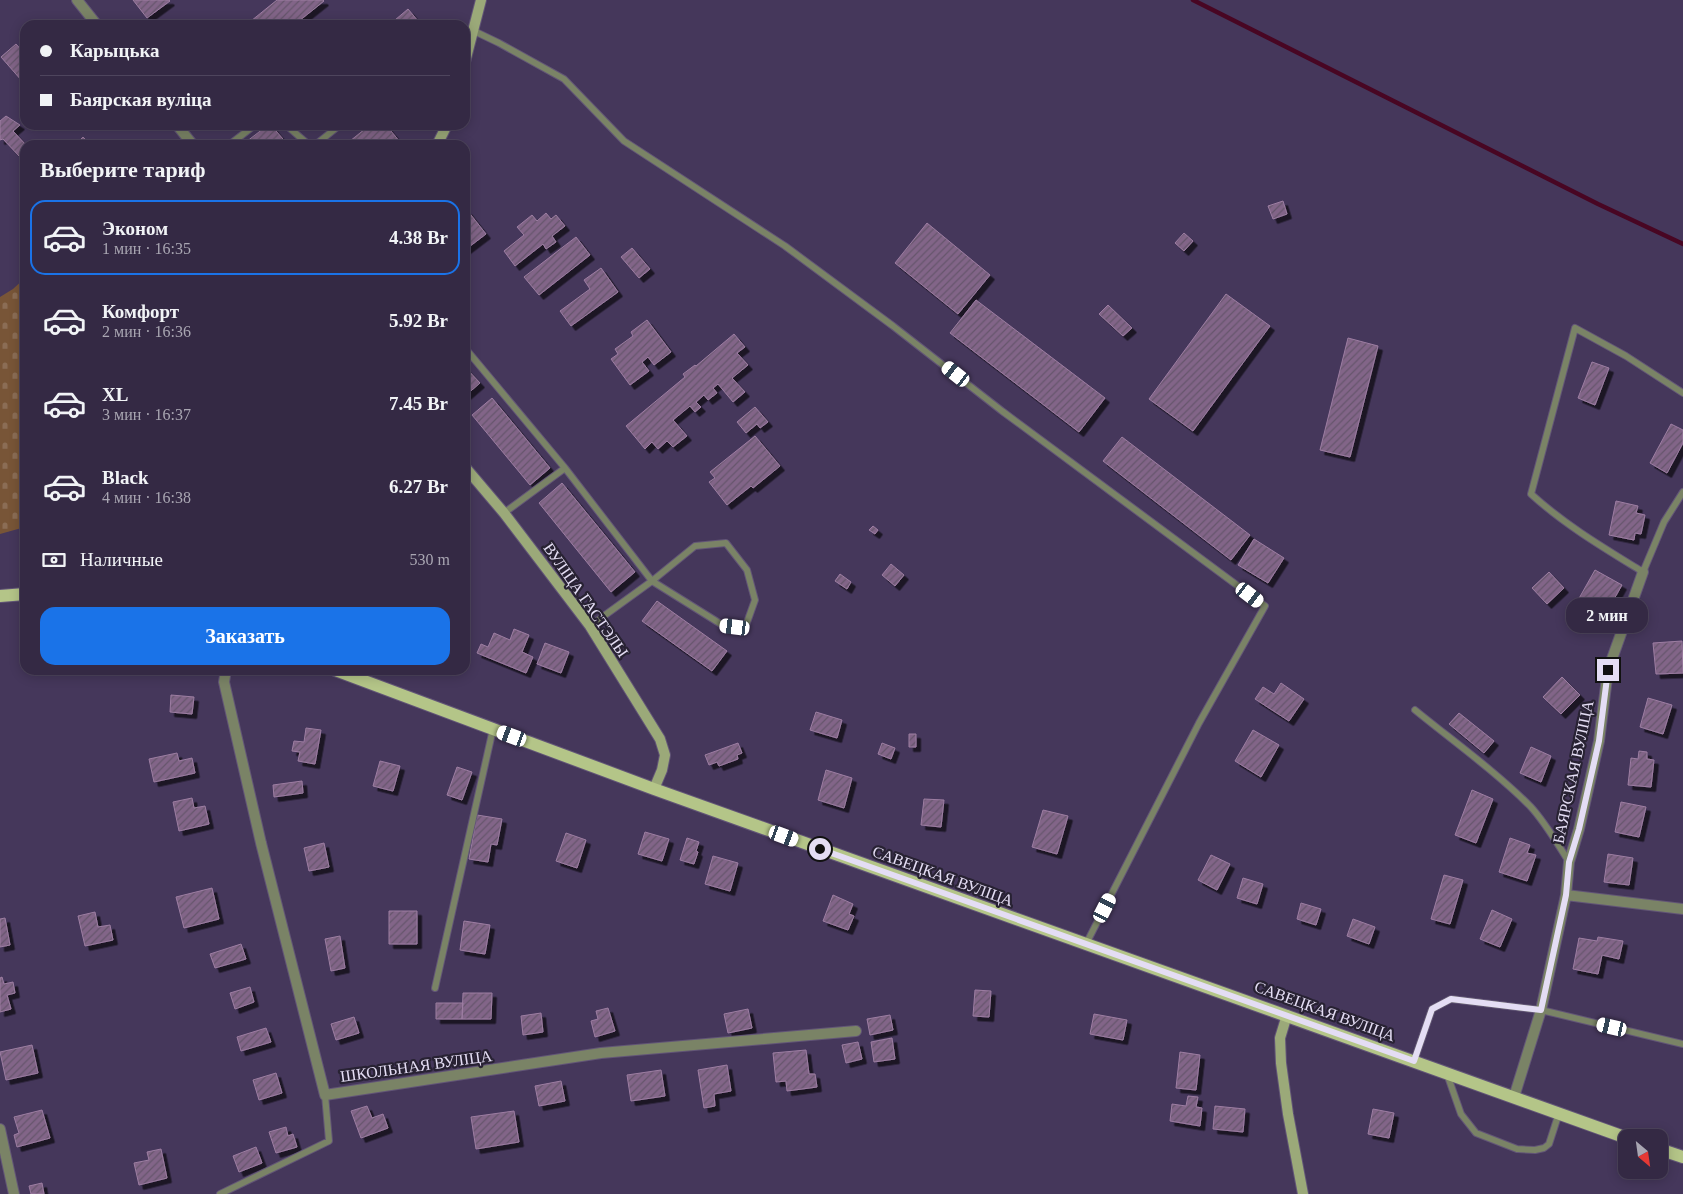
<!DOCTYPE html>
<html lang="ru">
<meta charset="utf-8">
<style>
body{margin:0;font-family:Georgia,serif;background:#3f354f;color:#f1f3f6;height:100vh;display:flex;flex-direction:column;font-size:19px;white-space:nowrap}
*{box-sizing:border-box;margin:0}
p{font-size:16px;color:#a9a6b2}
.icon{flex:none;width:28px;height:28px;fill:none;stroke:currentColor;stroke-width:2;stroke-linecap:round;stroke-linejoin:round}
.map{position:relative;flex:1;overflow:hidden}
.details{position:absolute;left:20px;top:140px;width:450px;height:535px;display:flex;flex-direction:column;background:#342944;border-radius:15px;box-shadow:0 2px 12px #0003,0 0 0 1px #4e455d}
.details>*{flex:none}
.hud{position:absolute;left:20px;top:20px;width:450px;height:110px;border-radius:15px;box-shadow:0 2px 12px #0003,0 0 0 1px #4e455d;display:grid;align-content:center;height:110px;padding:0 20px;background:#342944}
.needle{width:32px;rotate:151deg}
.buttons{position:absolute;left:1618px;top:1129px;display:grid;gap:10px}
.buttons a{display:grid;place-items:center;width:50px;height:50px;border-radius:10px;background:#342944;box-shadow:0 2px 12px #0003,0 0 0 1px #4e455d;font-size:25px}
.end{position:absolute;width:22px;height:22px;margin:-11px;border:6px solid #e4ddf4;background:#111;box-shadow:0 0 0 2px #111}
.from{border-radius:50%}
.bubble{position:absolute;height:35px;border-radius:15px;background:#342944;box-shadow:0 2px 12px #0003,0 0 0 1px #4e455d;font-size:16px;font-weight:600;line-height:35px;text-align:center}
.car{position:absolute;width:15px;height:30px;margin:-15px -8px;border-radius:6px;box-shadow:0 0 4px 1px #0007;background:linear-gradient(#fff 24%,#345 0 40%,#fff 0 76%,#345 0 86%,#fff 0)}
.hud b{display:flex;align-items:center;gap:18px;height:48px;font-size:19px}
.hud b+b{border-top:1px solid #4e455d}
.hud i{width:12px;height:12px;background:#f1f3f6}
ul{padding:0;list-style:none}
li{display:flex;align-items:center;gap:15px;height:75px;margin:0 10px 8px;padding:0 10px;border:2px solid transparent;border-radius:15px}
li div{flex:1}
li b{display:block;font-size:19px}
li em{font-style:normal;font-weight:600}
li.active{border-color:#1a73e8}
li>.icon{width:45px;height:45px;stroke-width:1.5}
h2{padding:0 20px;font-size:22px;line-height:60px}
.pay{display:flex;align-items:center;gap:12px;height:55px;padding:0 20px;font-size:19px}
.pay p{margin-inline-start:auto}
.cta{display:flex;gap:10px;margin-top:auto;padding:10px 20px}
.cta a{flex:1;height:58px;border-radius:15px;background:#1a73e8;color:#fff;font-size:20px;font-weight:600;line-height:58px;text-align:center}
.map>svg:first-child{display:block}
.cemetery{fill:url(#cemetery-stones)}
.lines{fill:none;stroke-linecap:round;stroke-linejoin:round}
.stream{stroke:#480623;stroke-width:4.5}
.building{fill:url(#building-hatch);stroke:#9d7ea2;filter:url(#shadow)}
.lane-casing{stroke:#625577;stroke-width:8}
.street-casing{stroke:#625577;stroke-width:12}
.secondary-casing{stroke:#625577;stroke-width:12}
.primary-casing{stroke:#625577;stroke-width:14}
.lane{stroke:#7a8366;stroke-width:6}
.street{stroke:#7a8366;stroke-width:10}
.secondary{stroke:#9ba979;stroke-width:10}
.primary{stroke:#b4c588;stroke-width:12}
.route{stroke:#e4ddf4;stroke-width:6}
.labels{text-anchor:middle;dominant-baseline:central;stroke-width:4.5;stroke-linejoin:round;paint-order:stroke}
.street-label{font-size:16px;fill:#e4ddf4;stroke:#282233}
</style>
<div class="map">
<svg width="1683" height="1194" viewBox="0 0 1683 1194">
<defs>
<pattern id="cemetery-stones" width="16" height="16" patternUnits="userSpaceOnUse" patternTransform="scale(1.25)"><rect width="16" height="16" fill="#785537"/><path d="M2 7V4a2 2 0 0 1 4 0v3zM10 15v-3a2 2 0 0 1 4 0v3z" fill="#8b6d55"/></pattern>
<pattern id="building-hatch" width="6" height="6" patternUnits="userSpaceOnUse" patternTransform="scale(1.25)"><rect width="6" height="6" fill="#826588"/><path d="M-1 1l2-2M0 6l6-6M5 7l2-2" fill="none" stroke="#66556c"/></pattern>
<filter id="shadow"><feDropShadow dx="4.5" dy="4.5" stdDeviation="0" flood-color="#0009"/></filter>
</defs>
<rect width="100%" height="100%" fill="#45375b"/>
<path class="cemetery" d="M25,278V527L0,534V297L13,289Z"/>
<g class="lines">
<path class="stream" d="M1193,0L1598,204L1683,244"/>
</g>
<path class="building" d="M133,0H169L170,1L147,18Z
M277,0H323L324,1L294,25H246Z
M408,9L418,21L413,25H400L395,20Z
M16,44L25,54V78L22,81L1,57Z
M6,116L20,125L13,131L26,145L25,153L20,157L3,139L0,140V121Z
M268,125H271L288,145H248L246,142Z
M370,125H386L400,142L397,145H345Z
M83,137L91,145H75Z
M1283,201L1287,214L1273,219L1268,206Z
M467,210L486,234L465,250V211Z
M546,213L551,219L556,215L565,226L552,236L556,242L546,249L543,244L515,266L504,251L524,235L517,227L532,215L537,221Z
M927,223L990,275L958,314L895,263Z
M1184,233L1193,241L1184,251L1175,243Z
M576,237L590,255L539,295L524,277Z
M632,248L650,269L639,278L621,257Z
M601,268L618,292L571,326L560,311L590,289L584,280Z
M1226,294L1270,326L1193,431L1149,399Z
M976,300L1105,398L1079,432L950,333Z
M1108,305L1132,328L1123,336L1099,314Z
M647,320L671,352L654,365L648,357L642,362L649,371L630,385L611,359L618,354L615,349L633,336L631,332Z
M734,334L745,347L737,353L748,365L732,378L745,392L733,402L718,384L713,388L717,393L708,400L704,395L696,402L701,407L695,412L690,406L673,420L687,436L673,447L667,441L658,449L652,442L645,449L626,426L685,377L683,374L695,365L696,366Z
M1348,338L1378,346L1350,457L1320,450Z
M1592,362L1609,368L1595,405L1578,398Z
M465,367L480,383L465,396Z
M492,398L550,468L530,485L472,415Z
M755,407L768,422L760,428L757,424L746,433L737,422Z
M1671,424L1683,430V443L1667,473L1650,463Z
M755,436L780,466L753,488L751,486L727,505L709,482L715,478L710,472Z
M1122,437L1250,535L1231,560L1103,461Z
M562,483L635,572L611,592L539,503Z
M1616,501L1638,506L1636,513L1645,515L1641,534L1635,533L1634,540L1609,535Z
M873,526L878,530L875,534L869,530Z
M1254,539L1284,558L1268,583L1238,565Z
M891,564L904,575L895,586L882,575Z
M1595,570L1622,585L1600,624L1573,609Z
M1549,572L1564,588L1547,604L1532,588Z
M840,574L851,582L847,589L835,581Z
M657,601L727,651L712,671L642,621Z
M514,629L529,635L522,652L533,657L526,673L477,653L481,644L488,647L494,633L510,640Z
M1682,641L1683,673L1656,674L1653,643Z
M545,643L569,652L561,673L537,664Z
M1562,677L1580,695L1561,714L1543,697Z
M1281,683L1304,699L1289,721L1255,699L1263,687L1274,694Z
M171,695L194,697L192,714L170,712Z
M1648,698L1672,705L1663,734L1640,727Z
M816,712L842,720L837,738L810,730Z
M1459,713L1494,741L1484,753L1449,724Z
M306,728L321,730L315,764L298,761L300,752L292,751L294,741L304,742Z
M1253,730L1279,745L1261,777L1235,761Z
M909,734H916V747H909Z
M738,743L742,753L737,755L738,759L719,766L717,762L709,765L705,755Z
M882,743L895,748L891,759L878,754Z
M1531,747L1551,756L1541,782L1520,773Z
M1639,751L1647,752V759L1654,760L1651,787L1628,785L1631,758L1638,759Z
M177,753L179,761L192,758L195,773L154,782L149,759Z
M380,761L400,766L393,791L373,786Z
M457,767L472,772L462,800L447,795Z
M826,770L852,778L844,808L818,800Z
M302,781L303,793L274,797L273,785Z
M1472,790L1493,799L1476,843L1455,835Z
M192,798L194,808L205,806L209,824L179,831L173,802Z
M924,799L944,800L941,827L921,825Z
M1621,802L1646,807L1639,837L1615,832Z
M1043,810L1068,816L1057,854L1032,847Z
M477,815L502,819L497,845L491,844L488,862L469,859Z
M645,832L669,839L662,861L638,854Z
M566,833L586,840L577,868L556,861Z
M687,838L699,842L696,851L698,852L694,864L680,860Z
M1510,838L1530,845L1527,853L1536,855L1527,881L1499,872Z
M324,843L329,867L309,871L304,848Z
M1608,854L1633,858L1629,885L1604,882Z
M1211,855L1230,864L1217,890L1198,880Z
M713,856L738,863L730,891L705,884Z
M1444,875L1463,880L1450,924L1431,919Z
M1243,878L1263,884L1257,904L1237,898Z
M212,888L219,919L184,928L176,897Z
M833,895L853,904L849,914L854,916L848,930L823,921Z
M1301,903L1321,909L1316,925L1297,919Z
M1492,910L1512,919L1500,947L1480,939Z
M389,911H417V944H389Z
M95,912L98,927L110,925L113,940L85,946L78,916Z
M5,918L10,945L0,947V919Z
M1353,919L1375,927L1369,944L1347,936Z
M464,921L490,925L485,954L460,950Z
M340,936L345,968L331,971L325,939Z
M1598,937L1623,941L1619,959L1602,955L1598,974L1573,969L1579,938L1597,941Z
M241,944L246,959L215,968L210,954Z
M2,977L4,984L13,982L15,993L7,995L11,1009L0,1012V978Z
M250,987L254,1002L235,1009L230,993Z
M975,990L991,991L989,1017L973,1016Z
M463,993H492L491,1019H462Z
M436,1003H463L462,1019H436Z
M608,1008L615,1031L595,1037L591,1021L598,1019L596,1011Z
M748,1009L752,1028L728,1033L724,1014Z
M541,1013L543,1032L523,1035L521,1016Z
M1094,1014L1127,1020L1123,1040L1090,1034Z
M890,1015L893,1030L870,1035L867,1019Z
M354,1017L359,1033L336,1040L331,1024Z
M266,1028L271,1042L241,1051L237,1037Z
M892,1038L895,1059L874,1062L871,1042Z
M858,1042L862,1059L846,1063L842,1045Z
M32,1045L38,1073L6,1080L0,1052Z
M806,1050L809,1074H815L817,1087L787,1091L786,1081L776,1082L773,1053Z
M1180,1052L1200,1055L1196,1090L1176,1088Z
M727,1065L731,1091L714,1094L715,1106L704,1108L698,1070Z
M661,1070L665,1096L631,1101L627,1075Z
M276,1073L282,1093L259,1100L253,1080Z
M561,1081L565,1101L539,1106L535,1086Z
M1188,1096L1198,1097L1196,1107L1202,1108L1200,1126L1170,1121L1172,1104L1186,1106Z
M367,1106L372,1118L383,1114L388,1128L361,1138L351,1111Z
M1215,1106L1245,1109L1243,1132L1213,1129Z
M1373,1109L1394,1113L1389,1138L1368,1134Z
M42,1110L50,1138L17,1147L14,1135L19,1133L14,1117Z
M514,1111L519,1142L476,1149L471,1117Z
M286,1127L288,1136L293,1134L297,1147L276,1153L269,1132Z
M256,1147L262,1163L239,1172L233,1156Z
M161,1149L167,1178L139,1185L134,1163L149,1160L147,1152Z
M42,1183L44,1194H31L29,1186Z"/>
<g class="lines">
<defs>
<path id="lane" d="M474,31L499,43L564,79L624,141L785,246L893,326L1002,411L1265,606L1199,723L1086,944
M286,125L309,145
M229,145L255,125
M315,145L340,125
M465,348L565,468L652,581L695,546L726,543L747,570L755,600L745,628L724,626L652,581L590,626
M1683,393L1626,356L1575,328L1531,494C1565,525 1604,548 1643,572L1664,522L1683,492
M504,513L565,468
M1415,710C1453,741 1495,771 1530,806C1545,822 1557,843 1569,862
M435,988L493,729
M1414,1061L1432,1009L1451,999L1541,1010L1683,1044
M1447,1074L1461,1114L1476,1133L1517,1149L1535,1150L1544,1148L1549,1144L1559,1113
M220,1194L329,1141L325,1095"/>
<path id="street" d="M77,0L97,25
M177,125L193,145
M226,670L224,682L261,843L325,1095L601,1053L856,1031
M1566,895L1683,909
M1514,1097L1541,1010L1566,895L1569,862L1579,829L1599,741L1608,670L1643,572
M0,1129L14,1194"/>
<path id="secondary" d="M465,62L481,0
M437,145L447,125
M465,467L504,513L590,626L660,739L665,755L662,770L654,789
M1287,1015L1280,1038L1281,1063L1288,1114L1303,1194"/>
<path id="primary" d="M0,596L25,594
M335,670L654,789L1627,1138
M1659,1149L1683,1157"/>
</defs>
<use href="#lane" class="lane-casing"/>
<use href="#street" class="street-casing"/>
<use href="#secondary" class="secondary-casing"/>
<use href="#primary" class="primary-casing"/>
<use href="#lane" class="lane"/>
<use href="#street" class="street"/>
<use href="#secondary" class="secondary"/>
<use href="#primary" class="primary"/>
</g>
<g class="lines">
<path class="route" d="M820,849L1414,1061L1432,1009L1451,999L1541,1010L1566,895L1569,862L1579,829L1599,741L1608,670"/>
</g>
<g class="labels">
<g class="street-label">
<text transform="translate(586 600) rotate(55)">ВУЛІЦА ГАСТЭЛЫ</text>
<text transform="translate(1573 772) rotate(-78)">БАЯРСКАЯ ВУЛІЦА</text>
<text transform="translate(943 876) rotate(20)">САВЕЦКАЯ ВУЛІЦА</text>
<text transform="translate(1325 1011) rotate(20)">САВЕЦКАЯ ВУЛІЦА</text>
<text transform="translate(416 1066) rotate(-8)">ШКОЛЬНАЯ ВУЛІЦА</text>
</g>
</g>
</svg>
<div class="buttons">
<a><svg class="needle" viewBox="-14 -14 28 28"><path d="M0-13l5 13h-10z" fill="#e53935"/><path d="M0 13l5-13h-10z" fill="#a9a6b2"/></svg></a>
</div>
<i class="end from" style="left:820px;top:849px"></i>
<i class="end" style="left:1608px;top:670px"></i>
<div class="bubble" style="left:1566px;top:598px;width:82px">2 мин</div>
<i class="car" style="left:956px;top:374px;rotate:308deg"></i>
<i class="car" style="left:1250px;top:595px;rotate:127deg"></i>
<i class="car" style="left:735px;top:627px;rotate:277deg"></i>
<i class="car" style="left:512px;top:736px;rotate:290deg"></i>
<i class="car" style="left:784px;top:836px;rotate:110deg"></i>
<i class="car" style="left:1105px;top:908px;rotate:27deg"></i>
<i class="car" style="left:1612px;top:1027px;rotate:283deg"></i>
<div class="hud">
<b><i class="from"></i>Карыцька</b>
<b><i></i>Баярская вуліца</b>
</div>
<section class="details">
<h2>Выберите тариф</h2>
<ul>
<li class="active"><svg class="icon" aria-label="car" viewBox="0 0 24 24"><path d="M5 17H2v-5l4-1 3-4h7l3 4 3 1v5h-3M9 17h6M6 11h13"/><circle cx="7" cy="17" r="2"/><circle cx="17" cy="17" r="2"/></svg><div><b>Эконом</b><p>1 мин · 16:35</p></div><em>4.38 Br</em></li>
<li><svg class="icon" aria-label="car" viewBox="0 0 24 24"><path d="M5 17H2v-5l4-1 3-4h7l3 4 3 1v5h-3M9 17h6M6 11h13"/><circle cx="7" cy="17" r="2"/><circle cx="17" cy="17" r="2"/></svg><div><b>Комфорт</b><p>2 мин · 16:36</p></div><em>5.92 Br</em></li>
<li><svg class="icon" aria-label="car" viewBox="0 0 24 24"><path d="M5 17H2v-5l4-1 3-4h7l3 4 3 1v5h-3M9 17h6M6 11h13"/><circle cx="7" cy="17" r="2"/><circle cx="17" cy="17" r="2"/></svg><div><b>XL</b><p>3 мин · 16:37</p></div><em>7.45 Br</em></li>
<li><svg class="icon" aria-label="car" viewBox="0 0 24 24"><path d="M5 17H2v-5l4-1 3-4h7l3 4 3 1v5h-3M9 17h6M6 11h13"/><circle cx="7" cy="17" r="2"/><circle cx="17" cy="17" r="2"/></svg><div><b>Black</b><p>4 мин · 16:38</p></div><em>6.27 Br</em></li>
</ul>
<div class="pay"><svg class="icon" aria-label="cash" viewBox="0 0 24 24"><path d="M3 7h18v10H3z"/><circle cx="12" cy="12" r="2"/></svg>Наличные<p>530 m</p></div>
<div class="cta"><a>Заказать</a></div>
</section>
</div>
